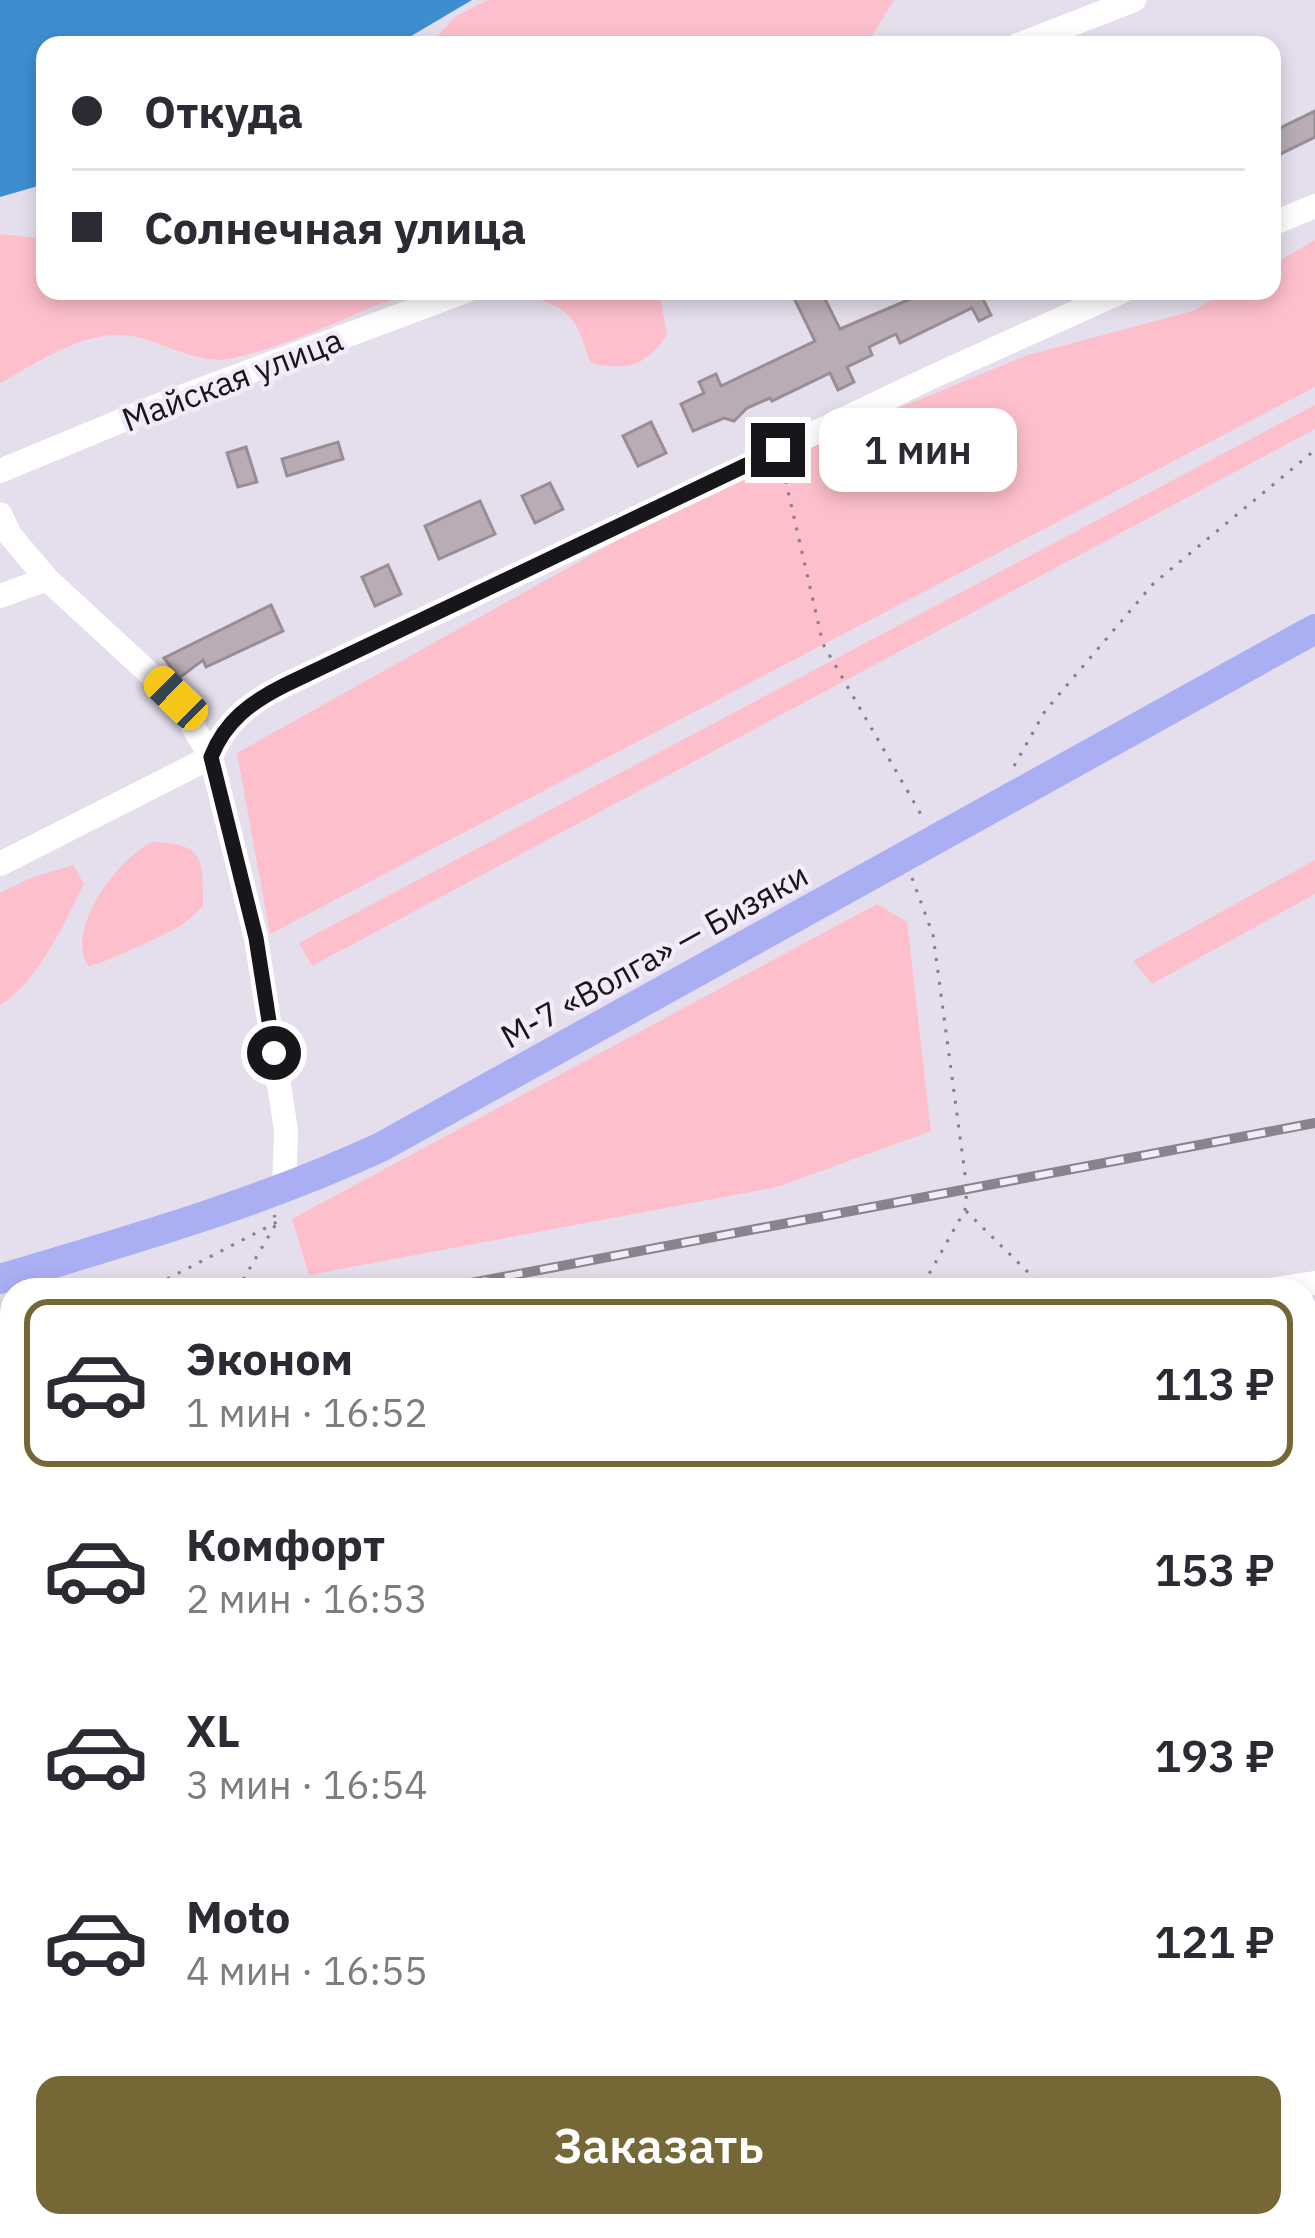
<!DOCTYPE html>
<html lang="ru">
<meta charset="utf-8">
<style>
body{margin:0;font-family:"IBM Plex Sans",sans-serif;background:#f2f2f3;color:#2b2b33;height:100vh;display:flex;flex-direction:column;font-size:45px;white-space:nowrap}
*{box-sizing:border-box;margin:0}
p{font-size:39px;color:#7c7c81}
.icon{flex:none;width:66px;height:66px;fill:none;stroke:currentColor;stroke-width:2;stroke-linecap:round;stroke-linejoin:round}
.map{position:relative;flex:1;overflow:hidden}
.drawer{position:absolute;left:0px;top:1278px;width:1317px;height:960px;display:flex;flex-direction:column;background:#fff;border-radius:36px 36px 0 0;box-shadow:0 6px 18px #0003}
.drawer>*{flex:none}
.banner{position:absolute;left:36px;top:36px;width:1245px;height:264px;border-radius:24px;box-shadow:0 6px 18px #0003;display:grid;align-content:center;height:264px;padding:0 36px;background:#fff}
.end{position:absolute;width:54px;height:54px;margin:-27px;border:15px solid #18161b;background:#fff;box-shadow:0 0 0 6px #fff}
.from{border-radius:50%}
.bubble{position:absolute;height:84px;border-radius:24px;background:#fff;box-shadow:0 6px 18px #0003;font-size:39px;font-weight:600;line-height:84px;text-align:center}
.car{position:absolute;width:36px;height:72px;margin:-36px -18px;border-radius:15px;box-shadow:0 0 9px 3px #0007;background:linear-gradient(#f5c518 24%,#345 0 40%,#f5c518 0 76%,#345 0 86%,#f5c518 0)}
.banner b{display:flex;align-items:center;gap:42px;height:114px;font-size:45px}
.banner b+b{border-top:3px solid #e1e1e2}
.banner i{width:30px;height:30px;background:#2b2b33}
ul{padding:21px 0 0;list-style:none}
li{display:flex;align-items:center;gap:36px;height:168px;margin:0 24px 18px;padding:0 12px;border:6px solid transparent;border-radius:24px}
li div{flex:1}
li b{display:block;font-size:45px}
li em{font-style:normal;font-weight:600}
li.selected{border-color:#766836}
li>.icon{width:108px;height:108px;stroke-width:1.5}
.action{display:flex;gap:24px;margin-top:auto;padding:24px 36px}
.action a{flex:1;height:138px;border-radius:24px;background:#766836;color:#fff;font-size:48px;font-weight:600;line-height:138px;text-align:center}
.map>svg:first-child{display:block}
.built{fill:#d9d0e4}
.green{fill:#fdbfcb}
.water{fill:#3f8dd1}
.building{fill:#b9acb5;stroke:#998d95;stroke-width:3}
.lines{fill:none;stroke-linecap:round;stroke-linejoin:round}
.path{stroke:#837f89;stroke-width:3;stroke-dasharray:3 9;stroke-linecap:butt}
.minor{stroke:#fff;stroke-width:24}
.major{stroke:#aaaff4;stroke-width:30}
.rail-casing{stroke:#88838d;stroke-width:10}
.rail{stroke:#f2ebf9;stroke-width:6;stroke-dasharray:18;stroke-linecap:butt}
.route{stroke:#18161b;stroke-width:15}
.labels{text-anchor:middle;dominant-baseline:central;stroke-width:9;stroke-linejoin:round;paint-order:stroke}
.street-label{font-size:33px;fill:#18161b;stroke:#f2ebf9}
</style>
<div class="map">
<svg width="1315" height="2238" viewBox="0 0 1315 2238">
<rect width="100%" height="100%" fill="#e5deec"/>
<path class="built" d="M0,2037L12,2053V2226H112L118,2238H0Z"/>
<path class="green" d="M488,0H894L866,45H429L456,16Z
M0,234L45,239V291H659L667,335C646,366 627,371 591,363C583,346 583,331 568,315C539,284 430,292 390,301C372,305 355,315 338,322C305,335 269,350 234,358C199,366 169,344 137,337C89,326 40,361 0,383Z
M1315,240V387L270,934L237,753L727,479L1028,355L1193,311L1227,291H1272V265Z
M1315,405V429L312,966L299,943Z
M153,842C205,844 203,859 203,906C196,912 189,921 180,926C168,933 99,966 88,966C64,931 119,856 153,842Z
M1315,860V894L1152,984L1133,961Z
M73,865L84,884C66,921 36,985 0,1005V893L31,878Z
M877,904L907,922L931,1131L777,1187L309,1275L292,1219Z"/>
<path class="water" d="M0,0H472L396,45H45V184L0,197Z"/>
<path class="building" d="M1315,111V137L1272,158V132Z
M804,291H821L840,329L929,291H979L991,315L979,321L972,308L900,343L896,334L869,347L872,355L847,367L854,382L838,390L830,373L772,401L770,398L747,408L734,421L724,418L693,431L681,404L704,393L699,382L716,374L721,386L815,341L793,296Z
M651,422L666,453L638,466L623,436Z
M338,442L343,459L287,476L282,459Z
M246,447L257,482L238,487L227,453Z
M550,483L563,509L535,523L522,496Z
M480,501L495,534L439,559L425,526Z
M388,565L401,594L375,606L362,577Z
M271,605L283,631L206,667L203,660L179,678L164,658Z"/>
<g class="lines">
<path class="path" d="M783,469L823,644L923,818
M1014,766L1045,711L1153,584L1315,450
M912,878L933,935L967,1189L965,1210L920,1290
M966,1211L1046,1290
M146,1290L277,1222
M237,1290L277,1222L274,1215
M1305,1342L1315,1340
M0,1659L12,1654
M367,2226L370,2238"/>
<path class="minor" d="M1018,45L1134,0
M1272,224L1315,206
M0,471L157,406L466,291
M0,514L10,535L47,579L176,698L211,757L256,938L286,1130L284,1190
M0,596L47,579
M211,757C225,721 251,702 285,685L932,377L1123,291
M0,864L211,757
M1269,1290L1315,1283
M0,1622L12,1616
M1305,1734L1315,1733
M1305,1970L1315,2003
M0,2024L12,2042
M1305,2046L1314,2003
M0,2121L12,2128
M123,2226L130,2238
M400,2226L407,2238
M40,2238L48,2226
M750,2238L783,2226"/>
<path class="major" d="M0,1279C130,1240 258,1204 381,1147L1315,629
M0,1584L12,1579"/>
<defs>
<path id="rail" d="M434,1290L1315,1123
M0,1400L12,1396"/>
</defs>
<use href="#rail" class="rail-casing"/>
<use href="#rail" class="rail"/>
</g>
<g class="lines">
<path class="route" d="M274,1053L256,938L211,757C225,721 251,702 285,685L778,450"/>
</g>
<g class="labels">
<g class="street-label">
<text transform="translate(232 379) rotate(-21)">Майская улица</text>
<text transform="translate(654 955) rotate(-29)">М-7 «Волга» — Бизяки</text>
</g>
</g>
</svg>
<i class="end from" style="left:274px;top:1053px"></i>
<i class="end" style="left:778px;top:450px"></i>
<div class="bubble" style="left:819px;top:408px;width:198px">1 мин</div>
<i class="car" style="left:176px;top:698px;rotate:314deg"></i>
<div class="banner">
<b><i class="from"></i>Откуда</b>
<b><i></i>Солнечная улица</b>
</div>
<section class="drawer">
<ul>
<li class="selected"><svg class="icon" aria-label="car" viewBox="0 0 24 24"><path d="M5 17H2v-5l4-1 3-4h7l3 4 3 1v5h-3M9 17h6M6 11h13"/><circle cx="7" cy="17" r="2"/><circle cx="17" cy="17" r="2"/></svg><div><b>Эконом</b><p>1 мин · 16:52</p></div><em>113 ₽</em></li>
<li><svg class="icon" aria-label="car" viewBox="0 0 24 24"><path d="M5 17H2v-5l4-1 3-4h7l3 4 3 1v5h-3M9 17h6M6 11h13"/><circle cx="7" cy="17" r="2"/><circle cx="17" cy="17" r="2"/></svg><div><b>Комфорт</b><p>2 мин · 16:53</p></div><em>153 ₽</em></li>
<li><svg class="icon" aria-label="car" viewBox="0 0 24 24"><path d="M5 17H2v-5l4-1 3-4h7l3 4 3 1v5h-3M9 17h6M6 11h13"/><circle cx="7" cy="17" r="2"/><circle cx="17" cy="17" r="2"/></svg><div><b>XL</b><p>3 мин · 16:54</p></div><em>193 ₽</em></li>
<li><svg class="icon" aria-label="car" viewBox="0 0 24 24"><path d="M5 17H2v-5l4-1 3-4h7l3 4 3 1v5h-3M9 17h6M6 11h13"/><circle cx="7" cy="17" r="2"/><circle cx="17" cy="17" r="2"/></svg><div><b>Moto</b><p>4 мин · 16:55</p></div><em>121 ₽</em></li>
</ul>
<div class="action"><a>Заказать</a></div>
</section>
</div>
